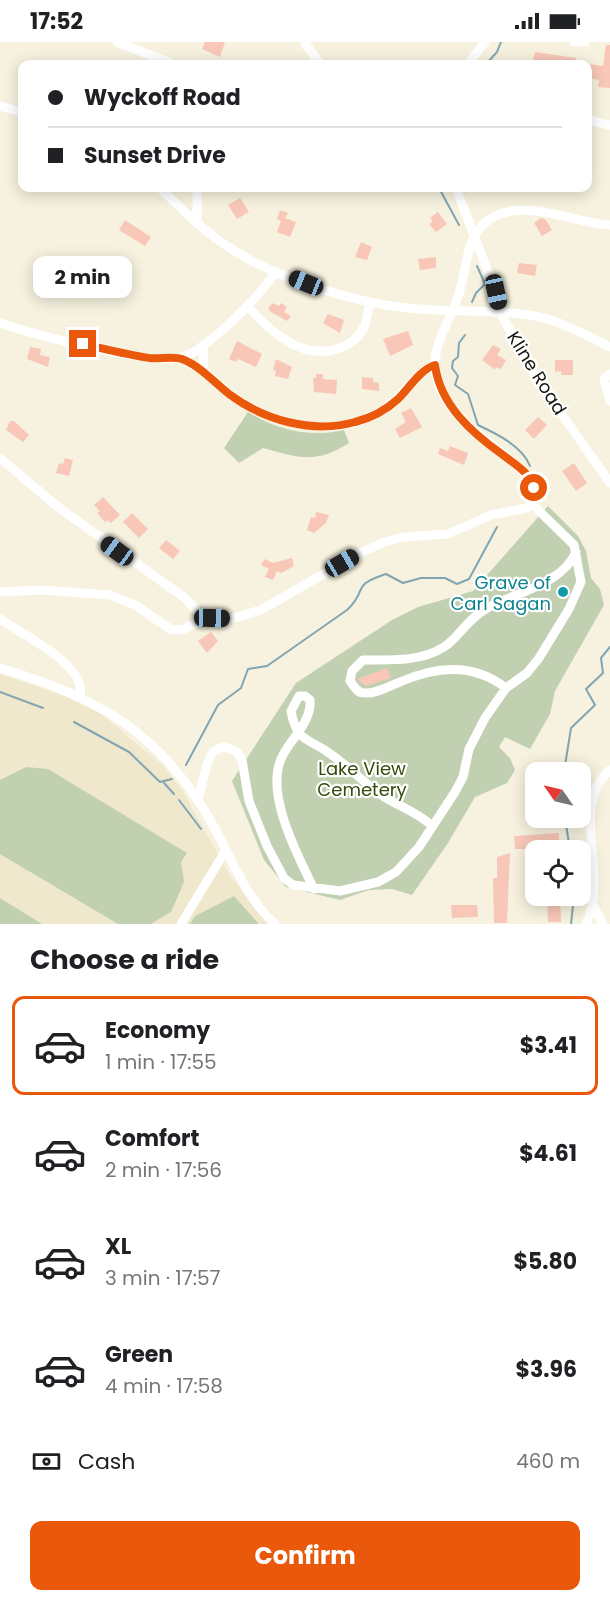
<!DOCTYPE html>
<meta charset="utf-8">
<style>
body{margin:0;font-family:Poppins,sans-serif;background:#f2f2f2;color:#202124;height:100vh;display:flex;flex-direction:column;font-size:22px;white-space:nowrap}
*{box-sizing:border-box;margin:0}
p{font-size:20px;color:#757577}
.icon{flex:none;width:33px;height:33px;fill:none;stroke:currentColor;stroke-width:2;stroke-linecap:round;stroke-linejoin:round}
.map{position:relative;height:882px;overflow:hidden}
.side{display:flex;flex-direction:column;background:#fff;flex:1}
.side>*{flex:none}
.guide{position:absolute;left:18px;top:18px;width:574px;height:132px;border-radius:12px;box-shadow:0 3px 15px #0003;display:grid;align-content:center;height:132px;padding:0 30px;background:#fff}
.needle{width:39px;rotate:304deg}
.controls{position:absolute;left:525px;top:720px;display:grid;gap:12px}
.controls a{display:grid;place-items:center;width:66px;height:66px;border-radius:12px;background:#fff;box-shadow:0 3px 15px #0003;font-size:30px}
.end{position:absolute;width:27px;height:27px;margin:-14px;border:8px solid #ea580c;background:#fff;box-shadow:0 0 0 3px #fff}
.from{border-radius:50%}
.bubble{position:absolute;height:42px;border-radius:12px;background:#fff;box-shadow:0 3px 15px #0003;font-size:20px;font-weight:700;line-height:42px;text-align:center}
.car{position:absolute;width:18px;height:36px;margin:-18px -9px;border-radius:8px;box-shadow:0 0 4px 2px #0007;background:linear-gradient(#222 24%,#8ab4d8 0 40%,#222 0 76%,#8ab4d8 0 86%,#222 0)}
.guide b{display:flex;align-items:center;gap:21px;height:57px;font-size:22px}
.guide b+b{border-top:2px solid #e0e0e0}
.guide i{width:15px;height:15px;background:#202124}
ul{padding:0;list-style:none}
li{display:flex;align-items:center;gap:18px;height:99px;margin:0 12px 9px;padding:0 18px;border:3px solid transparent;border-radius:12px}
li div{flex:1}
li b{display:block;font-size:22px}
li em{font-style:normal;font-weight:700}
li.active{border-color:#ea580c}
li>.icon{width:54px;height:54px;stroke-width:1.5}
h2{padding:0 30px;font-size:27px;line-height:72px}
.pay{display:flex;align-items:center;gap:15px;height:66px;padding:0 30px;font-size:22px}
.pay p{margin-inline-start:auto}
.action{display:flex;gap:12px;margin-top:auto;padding:12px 30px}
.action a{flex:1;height:69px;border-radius:12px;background:#ea580c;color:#fff;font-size:24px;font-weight:700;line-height:69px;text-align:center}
.status{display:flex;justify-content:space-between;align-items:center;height:42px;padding:0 30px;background:#fff;direction:ltr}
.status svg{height:16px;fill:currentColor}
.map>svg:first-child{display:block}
.built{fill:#efe8cd}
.green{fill:#c2d0b2}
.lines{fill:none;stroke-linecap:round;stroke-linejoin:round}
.stream{stroke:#81a5b2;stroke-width:2}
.building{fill:#f8c7b8}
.minor{stroke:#fff;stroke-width:9}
.route{stroke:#ea580c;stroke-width:8}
.culture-dot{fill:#0f9aa8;stroke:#fff;stroke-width:2}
.labels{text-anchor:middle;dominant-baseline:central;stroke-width:4.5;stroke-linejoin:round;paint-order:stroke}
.street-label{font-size:18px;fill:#16150e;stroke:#fff}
.culture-label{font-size:18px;fill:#0d838f;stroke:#fff;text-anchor:end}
.park-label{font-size:18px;fill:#344a09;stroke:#fff}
</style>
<div class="status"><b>17:52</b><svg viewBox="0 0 49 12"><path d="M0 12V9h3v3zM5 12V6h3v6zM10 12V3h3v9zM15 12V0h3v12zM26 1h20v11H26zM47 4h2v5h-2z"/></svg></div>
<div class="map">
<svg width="610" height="882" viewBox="0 0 610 882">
<rect width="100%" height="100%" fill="#f7f2df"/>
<path class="built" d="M0,632L67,655L101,672L163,724L182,748L231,835L269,882H0Z"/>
<path class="green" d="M248,370C277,388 311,396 344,388L349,401C317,422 298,416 263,406L239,421L224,406Z
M548,464L578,494L586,509L591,536L600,547L604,563L555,649L550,672L530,707L505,695L499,705L510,716L515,728L507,741L475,755L448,801L412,853L392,847L369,848L340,858L286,845L264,818L232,739L296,641L392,578L418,565L473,549Z
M26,725L48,727L187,811L181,820L184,840L171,870L151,882H118L0,812V738Z
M234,854L259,882H190L195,874Z
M0,856L42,882H0Z"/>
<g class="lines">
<path class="stream" d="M486,22L497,10L501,0
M439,146L459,183
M472,260L476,251L485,242L477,224
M465,293L459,301L458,315L453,319L452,326L458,334L455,343L468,352L478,383C497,392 522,404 530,424
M0,650L43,666
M74,680L129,710L160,740L172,737
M186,723L218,663L241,646L248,627L267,624L347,568C369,548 349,544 386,532L403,541L421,536H445L457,542L469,537L497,485
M564,730L571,686L595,663L586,647L603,631L601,616L610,605
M164,741L174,752
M179,758L201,787
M565,776L570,808
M571,882L574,854"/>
</g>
<path class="building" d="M205,0H225L220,15L202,7Z
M606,3H610V46L598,45L599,38L588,36V22L603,24Z
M535,10L576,16L575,22H532Z
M240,156L249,170L237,177L228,163Z
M280,168L288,171L285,176L296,180L290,195L277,190L281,179L277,177Z
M438,170L447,182L436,190L429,182L433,179L430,176Z
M541,176L546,178L552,188L542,194L534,181Z
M125,178L151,195L145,204L119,188Z
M361,200L372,205L367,218L355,215Z
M436,215V226L420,228L418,217Z
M519,221L537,223L535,234L517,231Z
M272,261L279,264L281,261L287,265L284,270L291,274L287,279L271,270L268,267Z
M328,272L344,278L340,291L323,281Z
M408,289L413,303L390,314L383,297Z
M237,299L262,312L256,325L238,317L236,320L229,317Z
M493,303L501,307L497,313L506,318L501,327L496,325L495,328L482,318Z
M30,305L41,307L40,313L50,315L48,325L27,317Z
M276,317L292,325L288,337L275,334L276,329L273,328Z
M555,318H573V333H561V329L555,330Z
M316,332H323V337L337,338L336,352L314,350L313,336H316Z
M362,335L373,336V340L379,341V349L362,347Z
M411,366L422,385L400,396L395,387L406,380L401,371Z
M538,375L547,383L534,397L525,388Z
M10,379H14L29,393L23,400L6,388Z
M450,404L468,411L464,423L438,412L440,406L448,409Z
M65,416L73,418L69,434L56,431L59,421L63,422Z
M574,421L587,441L576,449L562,429Z
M103,455L120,473L111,481L107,478L105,480L97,471L100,469L94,463Z
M316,470L329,473L326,481L314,491L307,488L311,475L315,476Z
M132,471L148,487L139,496L123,480Z
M166,498L180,509L173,517L159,506Z
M292,516L294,524L281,531L277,529L273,538L265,535L269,527L261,523L265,517L273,521Z
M211,590L218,599L207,611L198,599Z
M387,626L391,636L366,644L357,637Z
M559,791V808L515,807L514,794Z
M510,811L507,881H494L493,836H497V815Z
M547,854H560L561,880H548Z
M451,863H477L478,875L452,876Z"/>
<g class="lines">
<path class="minor" d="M117,0L173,22
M304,0L320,22
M574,0H585
M468,22L485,0
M0,64L22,70
M588,78L610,83
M160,146C180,165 198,184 221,200C268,234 350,260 408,266C451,271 507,266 548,277C570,284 590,295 610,305
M197,146V182
M456,146L496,251L501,272L535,334L610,441
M247,264C271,290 304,321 342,305C352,301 361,293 365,283C367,276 368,268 370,260
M0,281C33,292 155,325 183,315C208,307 263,251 276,229
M203,303L204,329
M182,316C189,323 198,324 205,330C216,340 227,351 240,359C284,387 343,396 387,365C403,355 417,328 435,323
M610,332L604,337L610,359
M0,416L58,465L185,556L204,577
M0,550L41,548L110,553L135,563L170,587L182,588L204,577L234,576L261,568L360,511L384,500L404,495L448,492L491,473L527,466L534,456C537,414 435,388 435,322C435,296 454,273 460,248C465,232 467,205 476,191C507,146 569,181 610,183
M0,577C21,592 87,623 80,653
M0,626C99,655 163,692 214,785C233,819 246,856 275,882
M506,646C474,621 436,624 400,640C389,644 376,652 364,651C357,651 354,644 350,639L352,629L363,618C389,618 421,620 444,605C458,596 467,578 484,568C514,550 561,544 576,510
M198,758L207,722L213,710L222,705L228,706L237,710L242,718L249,759L267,804L284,836L293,843L340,849L378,840L396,830L419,805L455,750L463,735L469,707L485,676L506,646L527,631L539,616L569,567L581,540L574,503L532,462
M314,847C298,814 264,751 282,715C290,697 312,680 310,658L305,654H299L291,669C297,701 307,695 329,711C347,723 362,739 380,752C397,764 414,768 431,783
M594,865L603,882
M181,882L226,808
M586,882C610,831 568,764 610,728"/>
</g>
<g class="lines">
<path class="route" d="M83,302C105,307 128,313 150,316C159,317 175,314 182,317C200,324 214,340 229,352C264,378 312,392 355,380C371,376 386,368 398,357C409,346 421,327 435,323C440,363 472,391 503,413C515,422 530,431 534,446"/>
</g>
<circle class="culture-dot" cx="563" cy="550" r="6"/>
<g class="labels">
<g class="street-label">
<text transform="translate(537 331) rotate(58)">Kline Road</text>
</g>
<g class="culture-label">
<text x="551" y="540">Grave of<tspan x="551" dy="21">Carl Sagan</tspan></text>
</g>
<g class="park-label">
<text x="362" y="726">Lake View<tspan x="362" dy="21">Cemetery</tspan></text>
</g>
</g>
</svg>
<div class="controls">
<a><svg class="needle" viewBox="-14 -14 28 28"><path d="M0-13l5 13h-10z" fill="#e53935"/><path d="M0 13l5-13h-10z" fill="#757577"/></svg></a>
<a><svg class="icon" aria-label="locate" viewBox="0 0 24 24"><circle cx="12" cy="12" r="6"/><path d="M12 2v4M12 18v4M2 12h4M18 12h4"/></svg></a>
</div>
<i class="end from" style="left:534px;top:446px"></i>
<i class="end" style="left:83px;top:302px"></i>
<div class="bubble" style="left:33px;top:214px;width:99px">2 min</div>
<i class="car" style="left:306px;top:241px;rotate:292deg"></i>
<i class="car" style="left:496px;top:250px;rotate:168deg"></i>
<i class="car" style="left:117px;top:509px;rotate:306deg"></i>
<i class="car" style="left:342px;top:521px;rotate:60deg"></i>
<i class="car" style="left:212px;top:576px;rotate:91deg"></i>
<div class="guide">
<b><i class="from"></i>Wyckoff Road</b>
<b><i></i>Sunset Drive</b>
</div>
</div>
<section class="side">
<h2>Choose a ride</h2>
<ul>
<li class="active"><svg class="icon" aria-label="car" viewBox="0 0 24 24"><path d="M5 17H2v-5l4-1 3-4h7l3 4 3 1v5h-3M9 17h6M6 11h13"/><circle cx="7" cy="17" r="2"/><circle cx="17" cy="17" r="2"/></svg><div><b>Economy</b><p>1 min · 17:55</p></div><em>$3.41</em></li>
<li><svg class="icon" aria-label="car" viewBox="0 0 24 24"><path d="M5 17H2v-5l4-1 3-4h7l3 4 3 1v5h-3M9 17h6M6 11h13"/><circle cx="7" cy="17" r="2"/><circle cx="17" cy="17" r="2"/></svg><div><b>Comfort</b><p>2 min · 17:56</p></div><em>$4.61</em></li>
<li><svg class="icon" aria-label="car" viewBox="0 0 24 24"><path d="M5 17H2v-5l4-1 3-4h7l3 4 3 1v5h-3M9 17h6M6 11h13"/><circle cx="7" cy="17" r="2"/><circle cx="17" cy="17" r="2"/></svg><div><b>XL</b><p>3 min · 17:57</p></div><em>$5.80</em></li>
<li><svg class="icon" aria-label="car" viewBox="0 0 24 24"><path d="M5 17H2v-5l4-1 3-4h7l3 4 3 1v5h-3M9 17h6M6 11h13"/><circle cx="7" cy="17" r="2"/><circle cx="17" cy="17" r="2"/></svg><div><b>Green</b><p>4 min · 17:58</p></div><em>$3.96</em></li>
</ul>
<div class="pay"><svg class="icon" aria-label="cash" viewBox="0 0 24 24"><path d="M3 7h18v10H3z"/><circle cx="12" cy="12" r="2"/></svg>Cash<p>460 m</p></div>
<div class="action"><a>Confirm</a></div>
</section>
